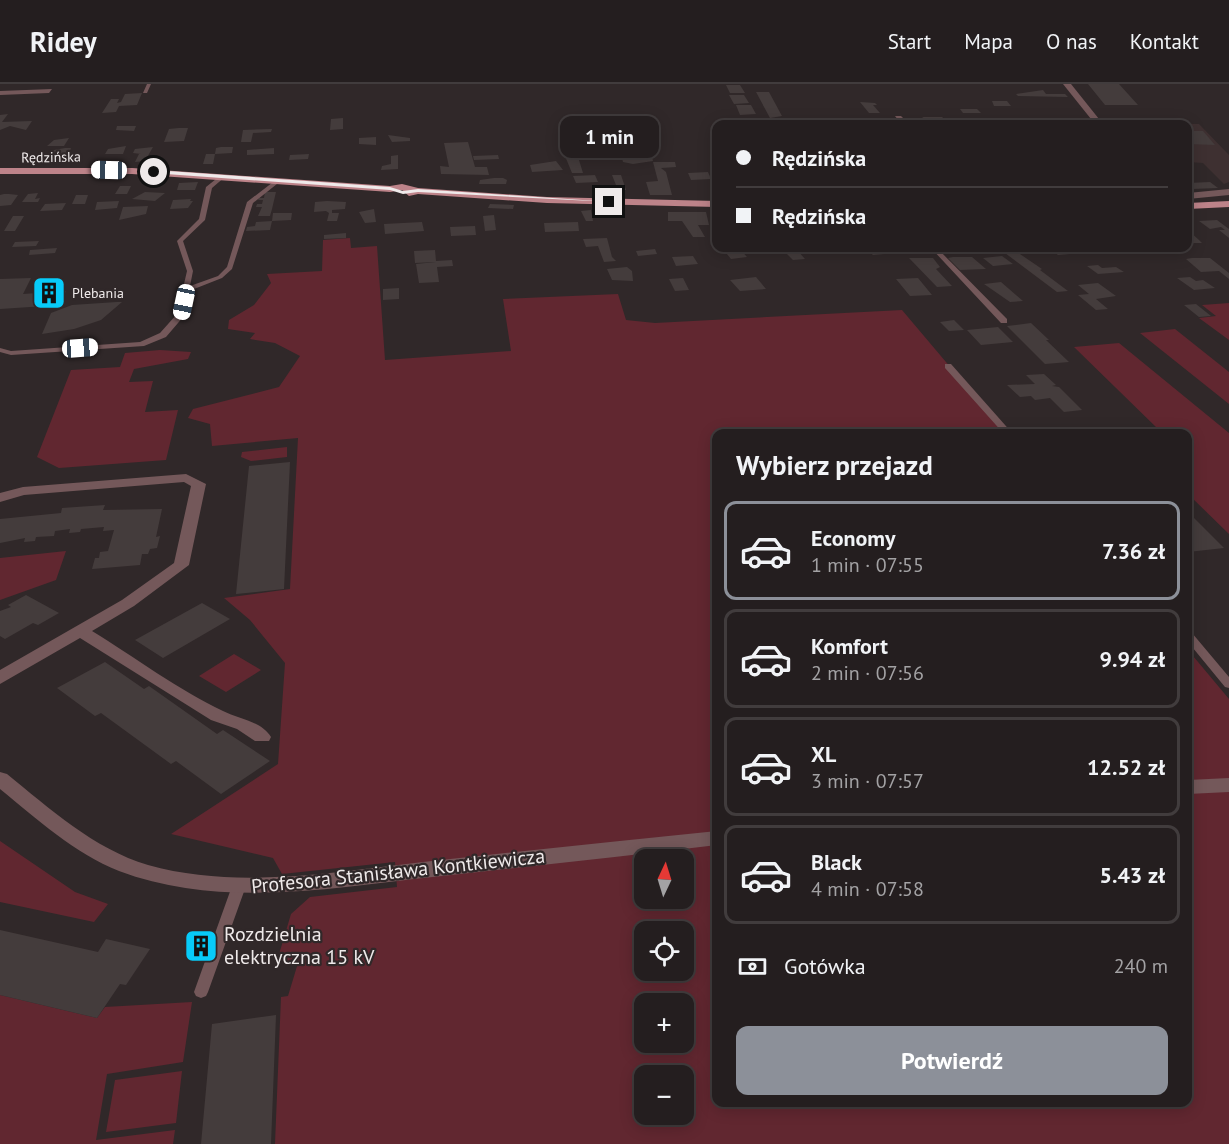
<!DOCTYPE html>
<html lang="pl">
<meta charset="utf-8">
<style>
body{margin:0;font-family:"PT Sans",sans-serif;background:#302b2c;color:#f1f3f6;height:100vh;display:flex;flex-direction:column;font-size:22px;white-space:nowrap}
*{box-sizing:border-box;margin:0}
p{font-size:20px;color:#a3a2a4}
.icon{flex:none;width:33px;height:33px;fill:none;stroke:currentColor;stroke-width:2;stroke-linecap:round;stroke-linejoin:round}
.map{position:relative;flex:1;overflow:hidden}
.panel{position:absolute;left:712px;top:345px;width:480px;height:678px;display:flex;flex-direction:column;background:#241e1f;border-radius:12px;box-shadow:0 3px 15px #0003,0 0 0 2px #413c3d}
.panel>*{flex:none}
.top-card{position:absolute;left:712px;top:36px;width:480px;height:132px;border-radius:12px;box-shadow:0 3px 15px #0003,0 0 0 2px #413c3d;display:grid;align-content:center;height:132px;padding:0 24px;background:#241e1f}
.needle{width:39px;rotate:4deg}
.buttons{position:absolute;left:634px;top:765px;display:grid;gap:12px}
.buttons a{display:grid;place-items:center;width:60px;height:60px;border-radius:12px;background:#241e1f;box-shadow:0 3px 15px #0003,0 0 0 2px #413c3d;font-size:30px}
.end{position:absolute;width:27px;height:27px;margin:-14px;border:8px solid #efeaea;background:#111;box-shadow:0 0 0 3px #111}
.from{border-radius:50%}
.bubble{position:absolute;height:42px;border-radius:12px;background:#241e1f;box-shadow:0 3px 15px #0003,0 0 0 2px #413c3d;font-size:20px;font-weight:800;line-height:42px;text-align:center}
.car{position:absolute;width:18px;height:36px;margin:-18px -9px;border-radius:8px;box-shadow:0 0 4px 2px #0007;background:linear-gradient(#fff 24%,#345 0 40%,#fff 0 76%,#345 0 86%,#fff 0)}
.top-card b{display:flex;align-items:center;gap:21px;height:57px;font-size:22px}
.top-card b+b{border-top:2px solid #413c3d}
.top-card i{width:15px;height:15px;background:#f1f3f6}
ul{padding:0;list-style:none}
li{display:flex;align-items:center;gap:18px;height:99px;margin:0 12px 9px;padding:0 12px;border:3px solid #413c3d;border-radius:12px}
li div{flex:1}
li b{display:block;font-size:22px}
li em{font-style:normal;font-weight:800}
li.selected{border-color:#8c9099}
li>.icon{width:54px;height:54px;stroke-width:1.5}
h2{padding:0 24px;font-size:27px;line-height:72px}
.pay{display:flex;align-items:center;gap:15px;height:66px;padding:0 24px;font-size:22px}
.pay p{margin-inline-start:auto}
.action{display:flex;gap:12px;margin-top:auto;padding:12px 24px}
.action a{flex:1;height:69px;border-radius:12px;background:#8c9099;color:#fff;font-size:24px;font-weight:800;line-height:69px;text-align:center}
header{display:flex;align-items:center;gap:36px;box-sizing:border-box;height:84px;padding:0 30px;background:#241e1f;border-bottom:2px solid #413c3d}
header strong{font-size:28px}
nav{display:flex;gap:33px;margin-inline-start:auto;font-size:21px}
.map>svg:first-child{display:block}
.built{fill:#3e3031}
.green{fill:#612730;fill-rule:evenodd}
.building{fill:#443c3c}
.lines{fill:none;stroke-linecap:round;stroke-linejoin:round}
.service{fill:#74585a;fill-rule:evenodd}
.minor{fill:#74585a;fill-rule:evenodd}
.primary{fill:#bd8389;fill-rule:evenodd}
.route{fill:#efeaea}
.labels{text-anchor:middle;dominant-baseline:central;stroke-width:4.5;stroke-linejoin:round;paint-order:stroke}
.far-street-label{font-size:14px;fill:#efeaea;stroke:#302829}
.far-poi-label{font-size:14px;fill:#efeaea;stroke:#302829;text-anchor:start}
.near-street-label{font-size:20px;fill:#efeaea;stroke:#302829}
.near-poi-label{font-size:20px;fill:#efeaea;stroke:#302829;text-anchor:start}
</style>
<header>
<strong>Ridey</strong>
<nav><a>Start</a><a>Mapa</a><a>O nas</a><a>Kontakt</a></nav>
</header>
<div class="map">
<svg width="1229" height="1060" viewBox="0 0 1229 1060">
<rect width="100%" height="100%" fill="#302829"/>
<path class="built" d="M1152,39L1199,40L1229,71V98L1224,100L1203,79L1188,78V40Z"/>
<path class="green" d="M350,154L351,164L377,162L385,276L511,267L503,215L618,210L626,236L655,239L902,226L1006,349L717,350V1018H1188V566L1229,615V1060H275L281,913L288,912L298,879L277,877L291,830L310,813L397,803L395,778L282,790L273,774L171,750L278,680L285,579L250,536L224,514L290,505L298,354L212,362L210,340L188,334L193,325L279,303L300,272L275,259L250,255L255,249L228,245L229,236L254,221L271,199L267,190L322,187L323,156ZM645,776H684V814H645ZM645,848H684V886H645ZM645,920H684V958H645ZM645,992H684V1030H645Z
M1229,219V256L1199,234L1216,232L1202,221Z
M1175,245L1229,288V320L1140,249Z
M1119,259L1229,349V450L1188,410V350L1125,349L1157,344L1074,263Z
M160,266L191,268L188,275L134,285L129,298L153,297L145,328L178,326L166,376L59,384L37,373L71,286L120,283L125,269Z
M287,363V373L251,377L241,373L242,368Z
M66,467L56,496L0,516V474Z
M234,570L261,586L226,608L199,592Z
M0,757L75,808L108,820L94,838L0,818Z
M0,911L97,934L105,923L192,918L183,978L107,990L96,1056L175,1046L173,1060H0Z
M182,987L176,1039L106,1048L115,996Z"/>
<path class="building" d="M1088,0H1119L1138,21H1105Z
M726,1H740L745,9H730Z
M1043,6L1046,10H1065L1068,13L1018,12L1016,10Z
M756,8H769L782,32L770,34Z
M142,9L137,21L119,22L116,28L102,29L111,15H119L117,19L121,18L125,10Z
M729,11H744L749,19L734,20Z
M992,17H1007L1011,22H994Z
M860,18L875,19L877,21H873L880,29H869Z
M736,21H751L756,30L740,31Z
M960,25H977L981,29H963Z
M8,30L2,38L32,37L26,46L10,42L0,46V31Z
M922,33H942L949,39H930Z
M343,34V45L330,46L331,35Z
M117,42H136L134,47L116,46Z
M179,44H188L184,57L164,58L169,45Z
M272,45L271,48L253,49L251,58H241L243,46Z
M1188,47H1203L1215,61L1188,60Z
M388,51L410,54V57L392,58Z
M376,53V61L359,60V54Z
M69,54L64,62H47L54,56Z
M468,58L475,83H487L489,91L441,90L440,82L449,83L444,59Z
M126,62L123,70H105L108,65Z
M153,63L145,77L135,78L139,70H141L133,69L135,65Z
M221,63H233L232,69L215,70L216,64Z
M65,64H71L68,72L50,73L54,66Z
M274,64V70L247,71V66Z
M206,70H215L213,80H203Z
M309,70L308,75L289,76L290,71Z
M600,70L603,75L579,76L583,89H572L565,72Z
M398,71V85L381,86L382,82L391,80V72Z
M498,71L499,75L474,76L473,72Z
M652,73L653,77L633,80L623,78L622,74Z
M556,77L563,86L532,88L530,81Z
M653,78H675L676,83L661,84L666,88L672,111H650L646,98L658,97Z
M708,88L711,95L691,96L688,89Z
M595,91L598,98L576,99L573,92Z
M612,91H621L626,106H602V101H616Z
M494,94H503L507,96L506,100H479L480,96Z
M198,98L195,106H177L179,99Z
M1210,98L1218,104L1192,105L1188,102V99Z
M120,102H131L127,110H115Z
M145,108L165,109L155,117L132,115Z
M265,108H276L272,125L270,132H258L262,123H256L257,120H262L263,116H258L259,114H264Z
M38,109L35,115L40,114L38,118H22L28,110Z
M4,110H9L18,111L11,121L0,122V111Z
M76,111H88L85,120H72Z
M191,115L190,117H193L188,124L170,125L173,116Z
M119,117L117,124L95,126L97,118Z
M327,117L346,118L345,125L332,126V129H339L337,137H327L329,129L326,127L314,128L315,118Z
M66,119L62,126L40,127L45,120Z
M490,120L514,121L513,125L488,124Z
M148,122L146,130L119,136L123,123Z
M374,125L376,138L365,139L359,128Z
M591,126L593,137H586L581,127Z
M668,128H706L709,141H698L705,153H693L682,137H668Z
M273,129H292L291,136L272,137Z
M494,131L496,146L485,147L483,132Z
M13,132H24L15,147H4Z
M1217,136L1229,145V154L1219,146H1225L1221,143L1210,145L1199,137Z
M272,137L270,146L246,147L247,143L255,142L256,138Z
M422,138L424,147L385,150L384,140Z
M578,138L579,147L545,148L544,139Z
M475,142L476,151L451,152L450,143Z
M1188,146L1199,156L1202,159H1189Z
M346,149V154L324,155V151Z
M607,154L612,173L616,177L604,178L598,162L586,163L583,155Z
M39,157L36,162L12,163L15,158Z
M57,164L55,169L29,171L30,166Z
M722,164H739L747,173L731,175Z
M818,164H845L847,166L820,167Z
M865,164H904L907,168L873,171Z
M1049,164H1061L1070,170L1058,171Z
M655,165L657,170L638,172L636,167Z
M435,166L436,177L452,176L453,182L437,183L439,198L419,199L416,180L436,178L415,179L414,167Z
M784,167H798L805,175L793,176Z
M1017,168L1042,185L1040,186L1068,207L1057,208L1005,169Z
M693,172L698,180L676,182L672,173Z
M1002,172L1013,180L993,182L983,174Z
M953,173H972L986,185L960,186L948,174Z
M909,174H933L940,183L936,185L952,202L937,203Z
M1192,174H1210L1229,189V195L1219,187L1201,188L1186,175Z
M1098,181L1102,184L1116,183L1124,188L1098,190L1087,182Z
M627,183L632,187L633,197L612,196L607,185Z
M756,193L766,205L740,207L730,196Z
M1190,193L1196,197L1203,196L1215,204L1194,206L1177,194Z
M31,194L23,210L66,207L60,221L0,225V195Z
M683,194L689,206L675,207L669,195Z
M918,194L932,211L910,212L896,195Z
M1001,198L1023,217L1010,218L984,200Z
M1098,199L1116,212L1096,215L1108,225L1096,226L1078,211L1089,210L1078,201Z
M399,204V215L383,216V205Z
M117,218H122L101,236L74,245L42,250L51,229L72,221Z
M1196,220L1211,232L1199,233L1184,221Z
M954,236L964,246L949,247L940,238Z
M1031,239L1049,256H1046L1069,278L1045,280L1007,242Z
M998,243L1013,258L981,261L967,246Z
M1044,290L1056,301L1052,302L1059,303L1082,326L1064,328L1050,314L1035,316L1031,312L1020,313L1007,301L1035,300L1026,291Z
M290,378L284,505L236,510L249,382Z
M105,421L103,426L162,425L156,453L160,452L157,464L150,465L148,470H142L140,481L92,485L95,474H99L100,468L108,467L114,446L103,447L104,443L81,445L80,448L69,449L70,445L55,447L54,452L36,453L35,457L24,458L25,454L0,459V435L61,429L62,424Z
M1188,428L1224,464L1188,468Z
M26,511L59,529L38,541L33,539L5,555L0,552V527L11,523L8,521Z
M202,519L230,535L163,574L135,556Z
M105,578L144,605L149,602L217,650L223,646L270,677L221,710L176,677L171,680L101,629L95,632L57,604Z
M0,846L98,868L106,855L150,865L126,901L120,900L97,934L0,911Z
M196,853L212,854L205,872L189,871Z
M276,931L271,1060H201L212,940Z"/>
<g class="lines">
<path class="service" d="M147,0H151L147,9H143Z
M221,91L226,92L212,104L205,136L183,157L193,187L190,202L218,192L227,183L247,118L277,95L282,96L253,119L232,185L222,194L189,207L184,232L166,253L144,262L11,271L0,268V264L11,267L140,258L160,249L177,230L187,187L177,157L199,135L206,103Z
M931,164H937L1007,235V239H1001Z
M945,280H951L1013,350H1004L945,284Z
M1188,548L1192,549L1229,593V604L1225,603L1188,558Z
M239,797L244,798L246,802L208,908L206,912L201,914L196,912L194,908L232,802L234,798Z"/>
<path class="minor" d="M1063,0H1071L1103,40H1095Z
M52,5L49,9L0,11V7Z
M895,32H901L909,40H901Z
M1229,105V111L1188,115V109Z
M186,390L206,400L189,481L134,522L92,547C133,572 180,607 223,627C239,635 261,637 271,653L269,657H255L237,645L211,636L80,554L0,600V586L122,516L174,479L191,402L184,398L24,411L0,418V409L23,403Z
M0,688L7,690C49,724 94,765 148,781C237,806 333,788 423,778C521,767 619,757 717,747V761C625,772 534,782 442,792C335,803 223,826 119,787C75,770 36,734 0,705Z
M1229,694V708L1188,710V696Z"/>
<path class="primary" d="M0,84H132L390,102L402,100L418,104L547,113L717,117V123L547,119L418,110L409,112L402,106L390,108L132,90H0Z
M1229,117V123L1188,125V119Z"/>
</g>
<path class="route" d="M154,86L390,103L403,107L418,105L612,118L418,108L403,110L390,106L152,89Z"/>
<defs>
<symbol id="building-square" viewBox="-11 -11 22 22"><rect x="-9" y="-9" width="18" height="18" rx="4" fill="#07cbf9" stroke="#302829"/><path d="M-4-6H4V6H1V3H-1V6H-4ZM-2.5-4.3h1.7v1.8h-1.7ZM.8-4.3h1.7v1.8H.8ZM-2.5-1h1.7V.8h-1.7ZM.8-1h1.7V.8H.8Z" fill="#111"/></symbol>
</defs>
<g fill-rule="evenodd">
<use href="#building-square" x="30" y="190" width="38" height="38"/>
<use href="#building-square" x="182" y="843" width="38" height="38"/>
</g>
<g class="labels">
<g class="far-street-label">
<text transform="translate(51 73) rotate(-1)">Rędzińska</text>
</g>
<g class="far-poi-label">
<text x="72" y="209">Plebania</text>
</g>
<g class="near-street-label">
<text transform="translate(398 787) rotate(-6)">Profesora Stanisława Kontkiewicza</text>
</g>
<g class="near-poi-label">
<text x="224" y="850">Rozdzielnia<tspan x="224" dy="23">elektryczna 15 kV</tspan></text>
</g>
</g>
</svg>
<div class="buttons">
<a><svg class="needle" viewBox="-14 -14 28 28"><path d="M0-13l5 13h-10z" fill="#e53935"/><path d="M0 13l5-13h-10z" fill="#a3a2a4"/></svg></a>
<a><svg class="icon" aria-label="locate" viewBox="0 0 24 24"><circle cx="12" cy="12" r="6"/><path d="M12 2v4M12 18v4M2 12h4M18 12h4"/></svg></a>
<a>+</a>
<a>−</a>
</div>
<i class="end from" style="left:154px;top:88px"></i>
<i class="end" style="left:609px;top:118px"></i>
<div class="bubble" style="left:560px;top:32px;width:99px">1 min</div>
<i class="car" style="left:109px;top:86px;rotate:271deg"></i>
<i class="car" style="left:184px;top:218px;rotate:192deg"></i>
<i class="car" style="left:80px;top:264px;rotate:86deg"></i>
<div class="top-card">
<b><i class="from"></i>Rędzińska</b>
<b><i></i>Rędzińska</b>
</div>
<section class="panel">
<h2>Wybierz przejazd</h2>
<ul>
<li class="selected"><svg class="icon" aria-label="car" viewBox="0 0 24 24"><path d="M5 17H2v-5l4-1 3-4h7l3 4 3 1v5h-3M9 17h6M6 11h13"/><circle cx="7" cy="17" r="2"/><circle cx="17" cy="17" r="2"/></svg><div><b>Economy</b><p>1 min · 07:55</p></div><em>7.36 zł</em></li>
<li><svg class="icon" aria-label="car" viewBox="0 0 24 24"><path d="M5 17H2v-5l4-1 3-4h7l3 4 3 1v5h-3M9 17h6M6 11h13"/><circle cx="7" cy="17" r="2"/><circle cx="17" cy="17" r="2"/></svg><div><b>Komfort</b><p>2 min · 07:56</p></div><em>9.94 zł</em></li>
<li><svg class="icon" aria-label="car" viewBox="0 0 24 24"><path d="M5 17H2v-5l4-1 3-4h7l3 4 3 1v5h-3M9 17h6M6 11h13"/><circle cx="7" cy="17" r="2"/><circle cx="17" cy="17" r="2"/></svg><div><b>XL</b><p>3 min · 07:57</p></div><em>12.52 zł</em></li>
<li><svg class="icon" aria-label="car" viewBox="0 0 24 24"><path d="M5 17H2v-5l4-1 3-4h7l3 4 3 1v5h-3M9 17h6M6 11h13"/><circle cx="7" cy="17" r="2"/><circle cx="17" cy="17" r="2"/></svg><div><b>Black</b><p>4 min · 07:58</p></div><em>5.43 zł</em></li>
</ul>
<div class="pay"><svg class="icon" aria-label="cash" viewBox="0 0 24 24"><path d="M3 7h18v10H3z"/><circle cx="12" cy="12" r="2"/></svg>Gotówka<p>240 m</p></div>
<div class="action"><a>Potwierdź</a></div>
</section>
</div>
